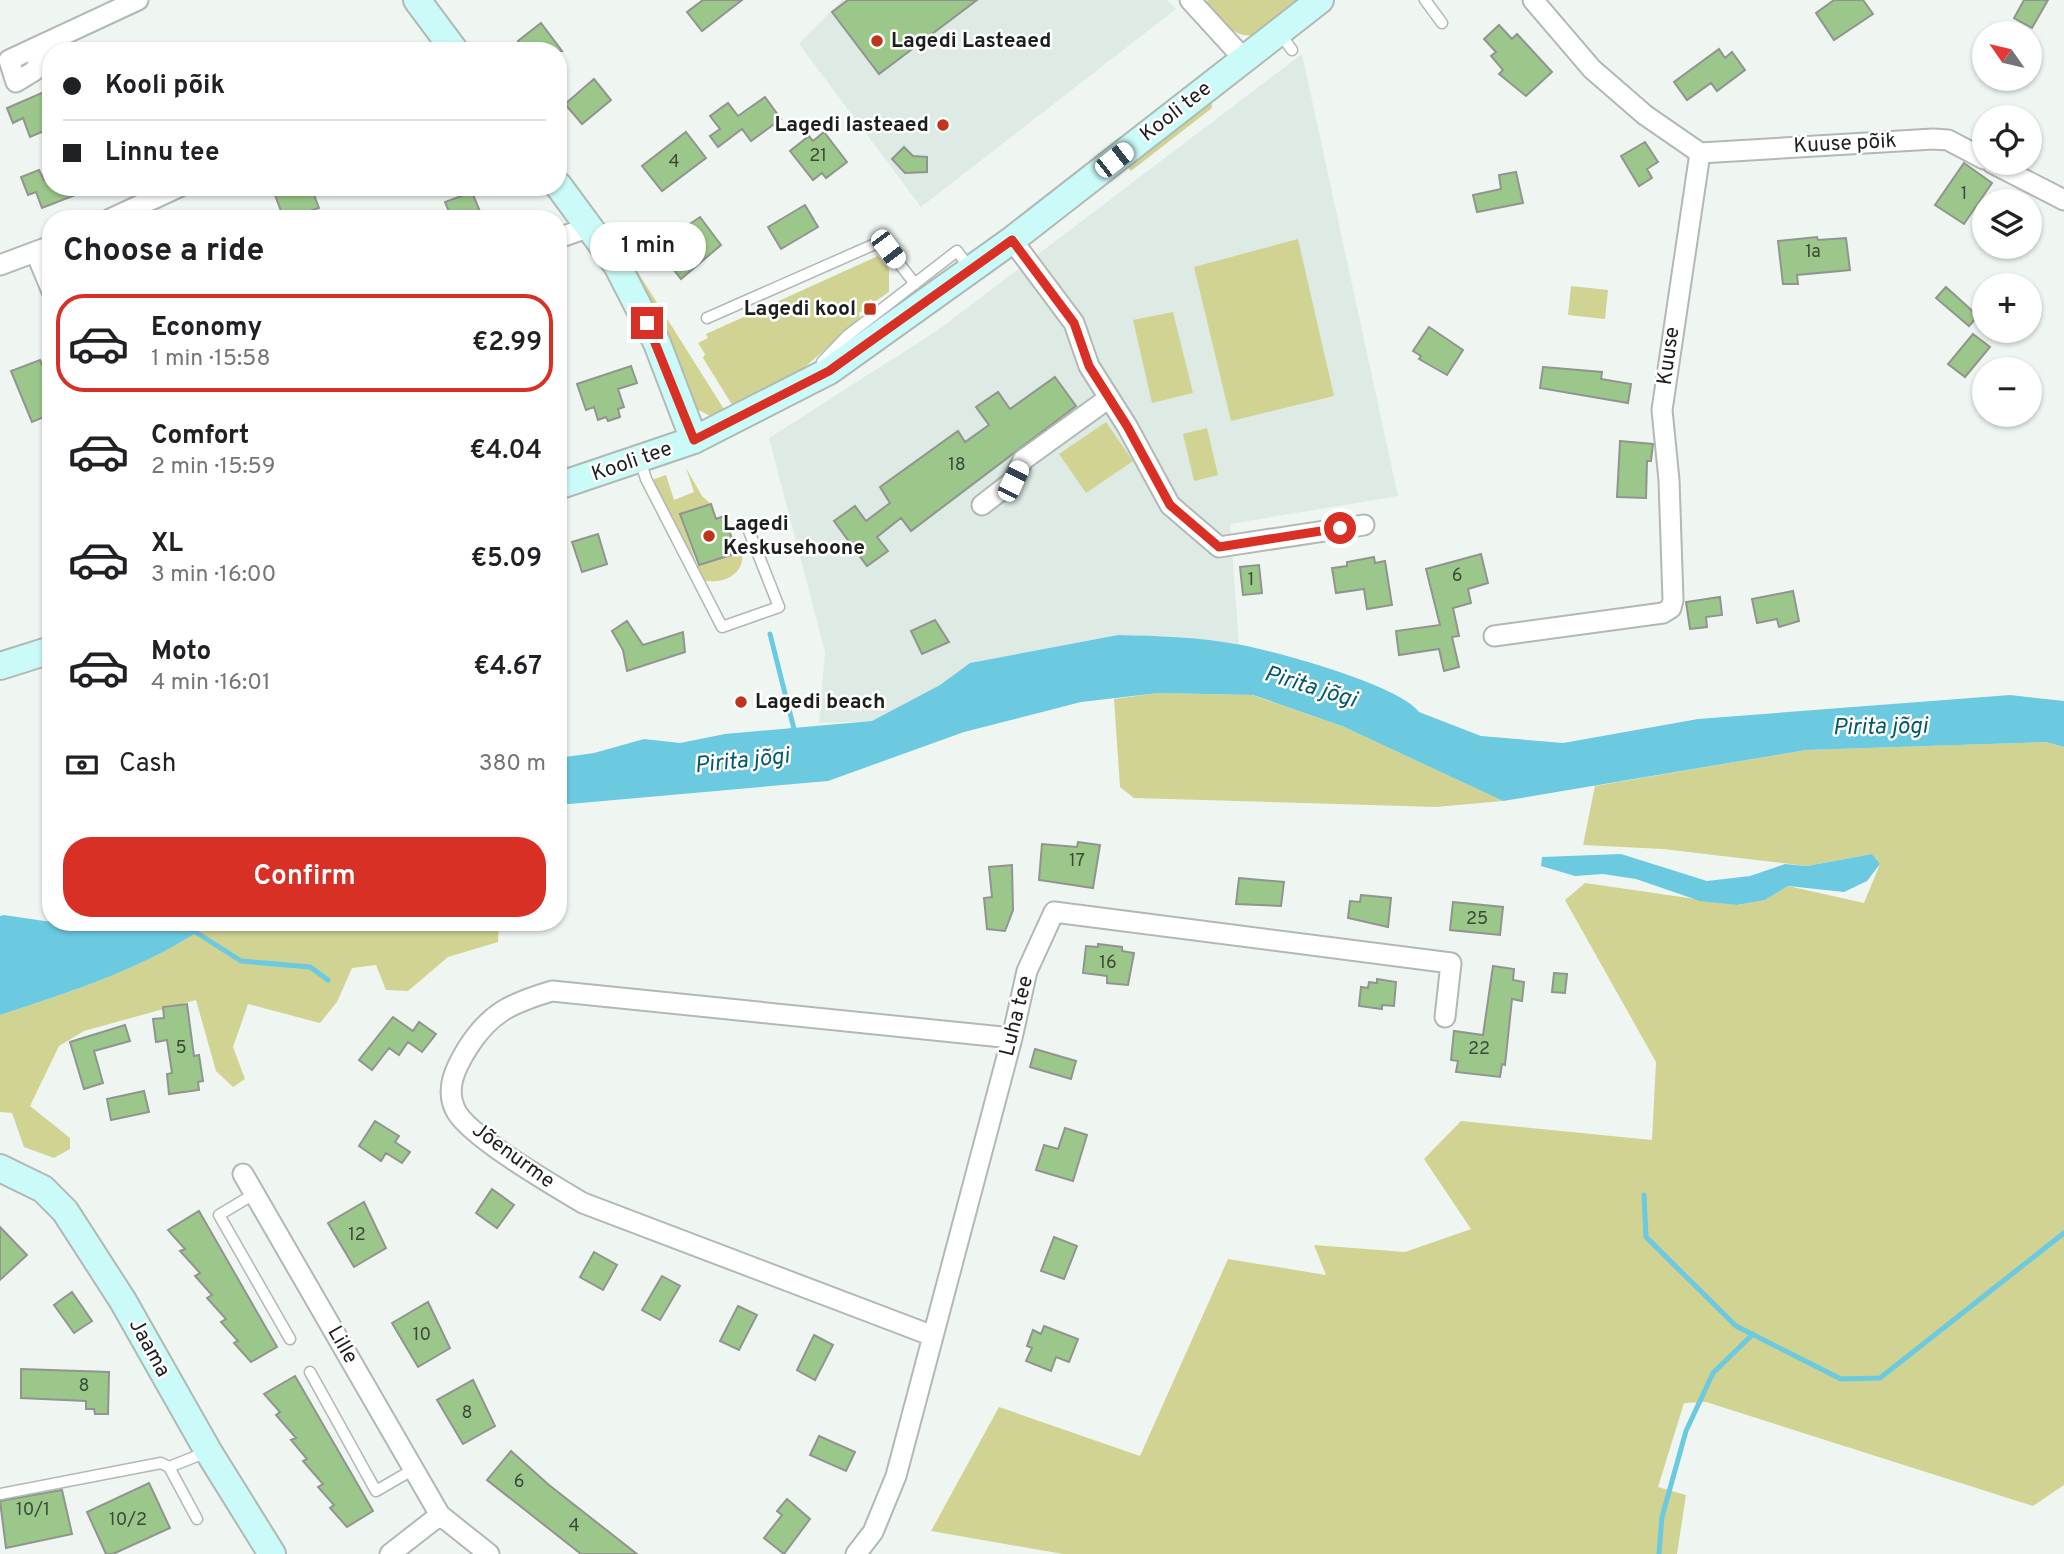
<!DOCTYPE html>
<meta charset="utf-8">
<style>
body{margin:0;font-family:Overpass,sans-serif;background:#f6f6f6;color:#202124;height:100vh;display:flex;flex-direction:column;font-size:26px;white-space:nowrap}
*{box-sizing:border-box;margin:0}
p{font-size:23px;color:#757577}
.icon{flex:none;width:38px;height:38px;fill:none;stroke:currentColor;stroke-width:2;stroke-linecap:round;stroke-linejoin:round}
.map{position:relative;flex:1;overflow:hidden}
.drawer{position:absolute;left:42px;top:210px;width:525px;height:721px;display:flex;flex-direction:column;background:#fff;border-radius:28px;box-shadow:0 2px 5px #0004}
.drawer>*{flex:none}
.top-card{position:absolute;left:42px;top:42px;width:525px;height:154px;border-radius:28px;box-shadow:0 2px 5px #0004;display:grid;align-content:center;height:154px;padding:0 21px;background:#fff}
.needle{width:46px;rotate:304deg}
.buttons{position:absolute;left:1972px;top:21px;display:grid;gap:14px}
.buttons a{display:grid;place-items:center;width:70px;height:70px;border-radius:50%;background:#fff;box-shadow:0 2px 5px #0004;font-size:35px}
.end{position:absolute;width:32px;height:32px;margin:-16px;border:9px solid #d93025;background:#fff;box-shadow:0 0 0 4px #fff}
.from{border-radius:50%}
.bubble{position:absolute;height:49px;border-radius:24px;background:#fff;box-shadow:0 2px 5px #0004;font-size:23px;font-weight:600;line-height:49px;text-align:center}
.car{position:absolute;width:21px;height:42px;margin:-21px -10px;border-radius:9px;box-shadow:0 0 5px 2px #0007;background:linear-gradient(#fff 24%,#345 0 40%,#fff 0 76%,#345 0 86%,#fff 0)}
.top-card b{display:flex;align-items:center;gap:24px;height:66px;font-size:26px}
.top-card b+b{border-top:2px solid #e0e0e0}
.top-card i{width:18px;height:18px;background:#202124}
ul{padding:0;list-style:none}
li{display:flex;align-items:center;gap:21px;height:98px;margin:0 14px 10px;padding:0 7px;border:4px solid transparent;border-radius:28px}
li div{flex:1}
li b{display:block;font-size:26px}
li em{font-style:normal;font-weight:600}
li.selected{border-color:#d93025}
li>.icon{width:63px;height:63px;stroke-width:1.5}
h2{padding:0 21px;font-size:32px;line-height:84px}
.pay{display:flex;align-items:center;gap:18px;height:77px;padding:0 21px;font-size:26px}
.pay p{margin-inline-start:auto}
.primary-button{display:flex;gap:14px;margin-top:auto;padding:14px 21px}
.primary-button a{flex:1;height:80px;border-radius:28px;background:#d93025;color:#fff;font-size:28px;font-weight:600;line-height:80px;text-align:center}
.map>svg:first-child{display:block}
.built{fill:#ddebe4}
.green{fill:#d0d392}
.water{fill:#6bc9e0}
.lines{fill:none;stroke-linecap:round;stroke-linejoin:round}
.stream{stroke:#6bc9e0;stroke-width:5}
.building{fill:#9bc78a;stroke:#91948f;stroke-width:2}
.lane-casing{stroke:#b2b8b4;stroke-width:13}
.street-casing{stroke:#b2b8b4;stroke-width:23}
.secondary-casing{stroke:#b2b8b4;stroke-width:30}
.lane{stroke:#fff;stroke-width:10}
.street{stroke:#fff;stroke-width:19}
.secondary{stroke:#cafbf8;stroke-width:26}
.route{stroke:#d93025;stroke-width:9}
.poi-dot{fill:#c0341c;stroke:#fff;stroke-width:2.5}
.labels{text-anchor:middle;dominant-baseline:central;stroke-width:5;stroke-linejoin:round;paint-order:stroke}
.number-label{font-size:18px;fill:#3c4939}
.poi-label{font-size:21px;font-weight:bold;fill:#1d1f1e;stroke:#fff;text-anchor:start}
.street-label{font-size:21px;fill:#1d1f1e;stroke:#fff}
.water-label{font-size:23px;font-style:italic;fill:#025969;stroke:#fff}
</style>
<div class="map">
<svg width="2064" height="1554" viewBox="0 0 2064 1554">
<rect width="100%" height="100%" fill="#eff6f2"/>
<path class="built" d="M842,0H1167L1176,9L921,207L799,44Z
M1302,54L1398,496L1230,524L1239,644L1180,637L1118,635L970,663L940,685L872,721L819,723L825,652L769,438L938,330Z"/>
<path class="green" d="M1208,0H1305L1259,34C1234,42 1221,18 1206,2Z
M1211,99L1212,108L1131,171L1128,168Z
M579,190L637,271L727,414L710,416L697,409L582,202Z
M1298,239L1334,396L1231,421L1194,267Z
M878,256L889,269V292L873,303L871,299L862,305L864,309L859,313L860,319L791,379L734,408L703,358L705,354L698,343L708,338L706,334Z
M1571,286L1608,290L1605,319L1568,315Z
M1173,312L1193,393L1152,403L1133,320Z
M1106,422L1133,461L1086,493L1059,454Z
M1207,428L1218,475L1194,481L1183,434Z
M686,468L702,496L711,504L680,514L697,566L742,551C746,575 722,585 702,580L680,542L652,480L666,475L674,500L694,492Z
M1159,693L1252,695L1342,726L1503,801L1436,807L1134,798L1120,787L1114,699Z
M2046,742L2064,747V1485L2033,1506L1706,1402L1684,1403L1658,1487L1686,1495L1677,1554H1063L931,1531L999,1407L1140,1456L1228,1259L1326,1275L1314,1245L1405,1252L1471,1229L1424,1159L1461,1121L1652,1140L1656,1062L1565,900L1585,883L1737,905L1765,900L1788,886L1864,903L1880,864L1872,854L1807,866L1663,849L1583,845L1595,786L1806,750Z
M212,922H499L498,942L448,957L408,991L386,990L376,965L352,968L337,1002L320,1023L248,1004L233,1047L245,1079L233,1087L216,1071L196,1000L84,1031L59,1046L30,1106L70,1138V1149L54,1158L24,1147L12,1113L0,1112V1015C73,991 149,967 212,922Z"/>
<path class="water" d="M1118,635C1158,636 1197,637 1236,644C1272,650 1400,685 1419,712L1481,736L1563,743L1698,719L2010,695L2064,701V747L2046,742L1806,750L1503,801L1342,726L1253,695L1159,693L1081,702L964,732L828,781L558,805V758L594,753L644,739L680,743L725,734L872,721L940,685L970,663Z
M1621,854L1707,881L1750,876L1785,864L1807,866L1872,854L1880,864L1867,881L1844,892L1788,886L1765,900L1737,905L1700,901L1636,879L1603,874L1575,876L1541,866L1542,857Z
M4,915L51,922H212C149,967 73,991 0,1015V916Z"/>
<g class="lines">
<path class="stream" d="M770,634L795,733
M180,922L241,961L310,967L328,980
M1644,1195L1646,1237L1736,1326L1841,1379L1880,1378L2064,1233
M1659,1554L1662,1517L1686,1431L1713,1373L1753,1334"/>
</g>
<path class="building" d="M703,0H742L702,31L687,12Z
M848,0H977L879,74L832,12Z
M1834,0H1863L1873,14L1834,40L1816,13Z
M2024,0H2048L2032,28L2014,18Z
M541,23L562,51H525L518,41Z
M1499,25L1512,39L1517,34L1552,72L1526,96L1499,74L1503,70L1491,56L1496,52L1484,39Z
M1719,49L1725,58L1732,52L1745,70L1717,91L1711,83L1687,100L1674,82Z
M594,79L611,100L582,124L565,104Z
M51,89V128L30,137L23,118L13,123L7,108Z
M765,97L781,119L751,141L742,129L718,147L710,136L720,129L710,116L728,103L738,116Z
M686,132L706,158L662,191L642,166Z
M824,132L847,162L826,178L822,173L813,180L790,151L809,136L813,141Z
M1645,142L1658,162L1647,169L1652,178L1639,186L1621,156Z
M904,147L913,156L927,157V172L905,173L892,159Z
M1964,163L1992,183L1964,224L1935,205Z
M39,170L44,180L51,178V187L93,188L42,208L36,192L28,195L21,177Z
M1516,172L1523,203L1477,212L1473,195L1501,189L1499,175Z
M272,187H311L319,208L284,219Z
M472,192L483,219H452L445,202Z
M805,205L818,227L781,249L768,227Z
M700,217L721,245L681,279L656,247Z
M1817,237L1818,240L1846,238L1850,270L1797,275L1798,284H1783L1778,241Z
M1946,287L1978,316L1969,326L1936,298Z
M1429,327L1463,350L1447,375L1419,359L1421,356L1413,351Z
M1973,334L1990,347L1965,377L1948,364Z
M40,360L51,386V414L32,422L11,371Z
M631,366L637,383L618,389L624,407L618,409L620,417L608,421L606,417L598,420L594,407L586,410L577,384Z
M1543,367L1602,372L1601,379L1631,384L1628,403L1540,388Z
M1055,377L1076,406L911,531L901,518L877,537L888,551L867,566L834,521L855,506L866,521L890,503L880,487L958,431L965,442L989,425L976,407L998,392L1010,409Z
M1620,441L1653,444L1651,461H1647L1646,498L1617,497Z
M711,504L716,519L724,516L737,553L699,565L680,514Z
M598,534L607,564L582,572L572,542Z
M1481,554L1488,583L1468,589L1471,603L1453,608L1459,636L1452,637L1459,667L1444,671L1439,649L1399,655L1396,631L1440,625L1426,569Z
M1374,557L1375,563L1385,561L1392,605L1367,609L1364,589L1336,593L1332,568L1347,566V562Z
M1259,565L1262,593L1243,595L1240,567Z
M1793,591L1799,621L1779,627L1777,619L1757,623L1752,599Z
M1720,597L1722,615L1706,617L1707,627L1690,629L1686,602Z
M935,620L949,642L922,654L911,631Z
M627,621L643,645L683,632L685,652L627,671L623,650L612,631Z
M1078,842L1100,845L1093,888L1039,880L1042,844L1077,847Z
M1012,865L1013,910L1005,931L987,929L984,898L992,897L989,867Z
M1239,878L1284,882L1281,906L1236,904Z
M1361,895L1391,898L1388,927L1348,918L1350,901L1360,902Z
M1453,902L1503,907L1500,935L1450,930Z
M1098,944L1122,947V951L1134,953L1128,985L1107,983V976L1083,973L1086,946L1098,947Z
M1493,966L1514,969L1513,980L1524,982L1522,1001L1512,999L1505,1065L1502,1064L1500,1077L1456,1072L1458,1061L1451,1060L1454,1031L1483,1035Z
M1554,973L1567,974L1565,993L1552,992Z
M1377,979L1396,982L1394,1006L1382,1005V1009L1359,1006L1361,987L1368,988L1369,982L1377,983Z
M187,1004L194,1056L199,1055L203,1081L198,1082L199,1090L169,1094L167,1074L172,1073L167,1040L156,1042L153,1019L164,1018L163,1007Z
M393,1017L413,1031L419,1022L436,1034L422,1052L408,1042L399,1055L389,1048L372,1070L359,1060Z
M125,1025L130,1041L94,1051L103,1083L84,1089L70,1042Z
M1035,1049L1076,1061L1071,1079L1030,1067Z
M144,1091L149,1112L111,1120L107,1099Z
M375,1121L399,1136L395,1142L410,1152L402,1163L386,1153L381,1161L359,1146Z
M1065,1128L1087,1135L1073,1181L1036,1170L1044,1145L1058,1149Z
M492,1189L514,1205L497,1228L476,1213Z
M364,1202L386,1248L354,1267L328,1223Z
M199,1211L277,1347L251,1362L234,1343L238,1341L221,1322L226,1319L207,1298L212,1295L195,1276L200,1273L180,1251L185,1249L168,1230Z
M0,1227L27,1255L0,1280Z
M1054,1237L1077,1246L1064,1279L1041,1271Z
M594,1252L617,1265L603,1290L580,1277Z
M662,1276L680,1286L660,1320L642,1310Z
M72,1292L92,1321L74,1333L54,1305Z
M428,1302L450,1348L418,1367L392,1323Z
M738,1306L757,1315L739,1350L720,1341Z
M1044,1326L1078,1339L1069,1362L1056,1357L1051,1371L1026,1361L1032,1348L1027,1346L1033,1330L1041,1334Z
M814,1335L833,1345L815,1380L797,1370Z
M21,1369L109,1372L108,1414H95L94,1409H86V1401L21,1398Z
M295,1376L373,1511L347,1527L330,1508L334,1505L318,1487L323,1484L303,1461L307,1459L291,1440L296,1438L276,1415L280,1412L264,1394Z
M473,1380L495,1426L463,1444L437,1400Z
M819,1436L855,1452L846,1471L810,1455Z
M511,1451L549,1485L637,1554H581L487,1480Z
M149,1483L170,1528L113,1554H106L87,1512Z
M62,1490L72,1534L6,1548L0,1501Z
M787,1499L810,1519L784,1554L764,1538L782,1515L777,1511Z"/>
<g class="lines">
<defs>
<path id="lane" d="M1425,0L1442,23
M1279,32L1292,50
M707,318L875,244L888,249L915,284
M822,362L847,336L957,251L971,270
M640,460L646,479L722,627L779,607L749,531
M254,1194L219,1215L290,1339
M310,1372L376,1491L414,1469
M169,1467L197,1519
M0,1494L161,1463L169,1467L207,1452"/>
<path id="street" d="M1190,0L1244,59
M53,40L34,71L16,82L9,60L138,0
M1700,153L1933,139L1948,140L1984,159
M1992,163L2064,200
M110,219L179,187
M558,238L590,227
M1012,240L1074,323L1089,366L1127,426L1170,505L1219,547L1364,525
M36,253L51,289
M0,265L51,246
M982,505L1013,481L1023,460L1109,398
M1494,636L1663,613L1671,608L1673,600L1669,480L1662,410L1700,153L1645,115L1592,69L1533,0
M243,1174L440,1515L489,1554
M933,1336L583,1203C556,1187 466,1135 455,1109C445,1088 456,1067 467,1049C490,1012 512,1003 552,991L1012,1038
M390,1554L440,1515
M856,1554L873,1532L896,1476L1012,1038L1027,971L1054,912L1451,963L1445,1017"/>
<path id="secondary" d="M417,0L455,51
M558,185L617,265L657,343L694,440
M558,486L694,440L829,371L1012,240L1320,0
M0,666L51,650
M0,1168L43,1189L65,1211L123,1301L208,1451L272,1554"/>
</defs>
<use href="#lane" class="lane-casing"/>
<use href="#street" class="street-casing"/>
<use href="#secondary" class="secondary-casing"/>
<use href="#lane" class="lane"/>
<use href="#street" class="street"/>
<use href="#secondary" class="secondary"/>
</g>
<g class="lines">
<path class="route" d="M647,323L694,440L829,371L1012,240L1074,323L1089,366L1127,426L1170,505L1219,547L1340,528"/>
</g>
<g class="poi-dot">
<circle cx="877" cy="41" r="7"/>
<circle cx="943" cy="125" r="7"/>
<rect x="863" y="302" width="14" height="14" rx="3.5"/>
<circle cx="709" cy="536" r="7"/>
<circle cx="741" cy="702" r="7"/>
</g>
<g class="labels">
<g class="number-label">
<text x="818" y="156">21</text>
<text x="674" y="162">4</text>
<text x="1964" y="194">1</text>
<text x="1813" y="252">1a</text>
<text x="957" y="465">18</text>
<text x="1457" y="576">6</text>
<text x="1251" y="580">1</text>
<text x="1077" y="861">17</text>
<text x="1477" y="919">25</text>
<text x="1108" y="963">16</text>
<text x="181" y="1048">5</text>
<text x="1479" y="1049">22</text>
<text x="357" y="1235">12</text>
<text x="422" y="1335">10</text>
<text x="84" y="1386">8</text>
<text x="467" y="1413">8</text>
<text x="519" y="1482">6</text>
<text x="33" y="1510">10/1</text>
<text x="128" y="1520">10/2</text>
<text x="574" y="1526">4</text>
</g>
<g class="poi-label">
<text x="891" y="41">Lagedi Lasteaed</text>
<text x="929" y="125" text-anchor="end">Lagedi lasteaed</text>
<text x="856" y="309" text-anchor="end">Lagedi kool</text>
<text x="723" y="524">Lagedi<tspan x="723" dy="24">Keskusehoone</tspan></text>
<text x="755" y="702">Lagedi beach</text>
</g>
<g class="street-label">
<text transform="translate(1176 112) rotate(-38)">Kooli tee</text>
<text transform="translate(1845 144) rotate(-3)">Kuuse põik</text>
<text transform="translate(1669 356) rotate(-82)">Kuuse</text>
<text transform="translate(632 462) rotate(-19)">Kooli tee</text>
<text transform="translate(1017 1016) rotate(-76)">Luha tee</text>
<text transform="translate(513 1156) rotate(36)">Jõenurme</text>
<text transform="translate(342 1345) rotate(60)">Lille</text>
<text transform="translate(149 1348) rotate(61)">Jaama</text>
</g>
<g class="water-label">
<text transform="translate(1310 688) rotate(17)">Pirita jõgi</text>
<text transform="translate(1880 728) rotate(-1)">Pirita jõgi</text>
<text transform="translate(742 762) rotate(-6)">Pirita jõgi</text>
</g>
</g>
</svg>
<div class="buttons">
<a><svg class="needle" viewBox="-14 -14 28 28"><path d="M0-13l5 13h-10z" fill="#e53935"/><path d="M0 13l5-13h-10z" fill="#757577"/></svg></a>
<a><svg class="icon" aria-label="locate" viewBox="0 0 24 24"><circle cx="12" cy="12" r="6"/><path d="M12 2v4M12 18v4M2 12h4M18 12h4"/></svg></a>
<a><svg class="icon" aria-label="layers" viewBox="0 0 24 24"><path d="M12 4l9 5-9 5-9-5zM3 14l9 5 9-5"/></svg></a>
<a>+</a>
<a>−</a>
</div>
<i class="end from" style="left:1340px;top:528px"></i>
<i class="end" style="left:647px;top:323px"></i>
<div class="bubble" style="left:590px;top:222px;width:116px">1 min</div>
<i class="car" style="left:1114px;top:160px;rotate:52deg"></i>
<i class="car" style="left:888px;top:249px;rotate:143deg"></i>
<i class="car" style="left:1013px;top:481px;rotate:26deg"></i>
<div class="top-card">
<b><i class="from"></i>Kooli põik</b>
<b><i></i>Linnu tee</b>
</div>
<section class="drawer">
<h2>Choose a ride</h2>
<ul>
<li class="selected"><svg class="icon" aria-label="car" viewBox="0 0 24 24"><path d="M5 17H2v-5l4-1 3-4h7l3 4 3 1v5h-3M9 17h6M6 11h13"/><circle cx="7" cy="17" r="2"/><circle cx="17" cy="17" r="2"/></svg><div><b>Economy</b><p>1 min · 15:58</p></div><em>€2.99</em></li>
<li><svg class="icon" aria-label="car" viewBox="0 0 24 24"><path d="M5 17H2v-5l4-1 3-4h7l3 4 3 1v5h-3M9 17h6M6 11h13"/><circle cx="7" cy="17" r="2"/><circle cx="17" cy="17" r="2"/></svg><div><b>Comfort</b><p>2 min · 15:59</p></div><em>€4.04</em></li>
<li><svg class="icon" aria-label="car" viewBox="0 0 24 24"><path d="M5 17H2v-5l4-1 3-4h7l3 4 3 1v5h-3M9 17h6M6 11h13"/><circle cx="7" cy="17" r="2"/><circle cx="17" cy="17" r="2"/></svg><div><b>XL</b><p>3 min · 16:00</p></div><em>€5.09</em></li>
<li><svg class="icon" aria-label="car" viewBox="0 0 24 24"><path d="M5 17H2v-5l4-1 3-4h7l3 4 3 1v5h-3M9 17h6M6 11h13"/><circle cx="7" cy="17" r="2"/><circle cx="17" cy="17" r="2"/></svg><div><b>Moto</b><p>4 min · 16:01</p></div><em>€4.67</em></li>
</ul>
<div class="pay"><svg class="icon" aria-label="cash" viewBox="0 0 24 24"><path d="M3 7h18v10H3z"/><circle cx="12" cy="12" r="2"/></svg>Cash<p>380 m</p></div>
<div class="primary-button"><a>Confirm</a></div>
</section>
</div>
